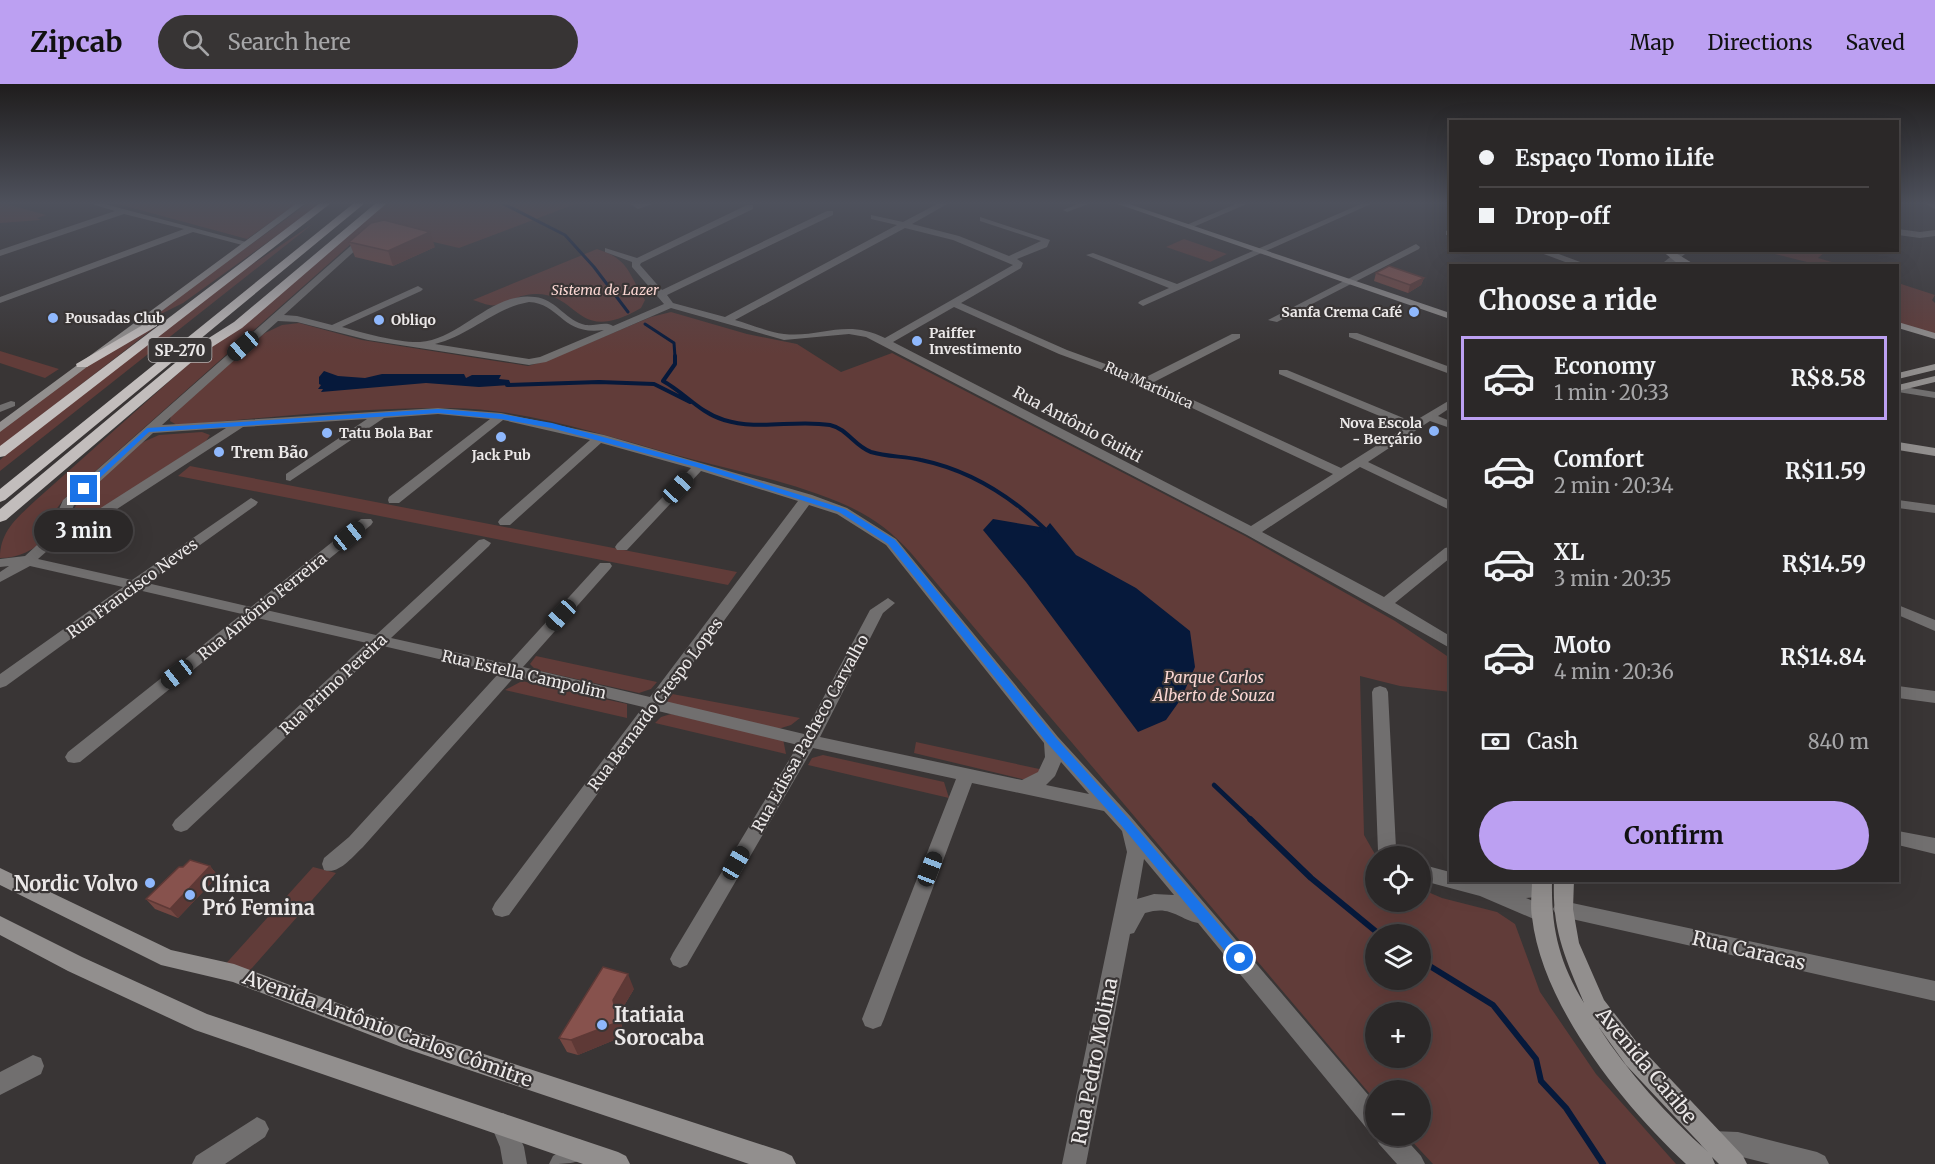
<!DOCTYPE html>
<meta charset="utf-8">
<style>
body{margin:0;font-family:Merriweather,serif;background:#373434;color:#f1f3f6;height:100vh;display:flex;flex-direction:column;font-size:22px;white-space:nowrap}
*{box-sizing:border-box;margin:0}
p{font-size:20px;color:#a6a6a8}
.icon{flex:none;width:33px;height:33px;fill:none;stroke:currentColor;stroke-width:2;stroke-linecap:round;stroke-linejoin:round}
.map{position:relative;flex:1;overflow:hidden}
.sheet{position:absolute;left:1449px;top:180px;width:450px;height:618px;display:flex;flex-direction:column;background:#2b2828;border-radius:0px;box-shadow:0 6px 24px #0002,0 0 0 2px #474445}
.sheet>*{flex:none}
.top-card{position:absolute;left:1449px;top:36px;width:450px;height:132px;border-radius:0px;box-shadow:0 6px 24px #0002,0 0 0 2px #474445;display:grid;align-content:center;height:132px;padding:0 30px;background:#2b2828}
.fabs{position:absolute;left:1365px;top:762px;display:grid;gap:12px}
.fabs a{display:grid;place-items:center;width:66px;height:66px;border-radius:50%;background:#2b2828;box-shadow:0 6px 24px #0002,0 0 0 2px #474445;font-size:30px}
.end{position:absolute;width:27px;height:27px;margin:-14px;border:8px solid #1a73e8;background:#fff;box-shadow:0 0 0 3px #fff}
.from{border-radius:50%}
.bubble{position:absolute;height:42px;border-radius:21px;background:#2b2828;box-shadow:0 6px 24px #0002,0 0 0 2px #474445;font-size:20px;font-weight:700;line-height:42px;text-align:center}
.car{position:absolute;width:18px;height:36px;margin:-18px -9px;border-radius:8px;box-shadow:0 0 4px 2px #0007;background:linear-gradient(#222 24%,#8ab4d8 0 40%,#222 0 76%,#8ab4d8 0 86%,#222 0)}
.top-card b{display:flex;align-items:center;gap:21px;height:57px;font-size:22px}
.top-card b+b{border-top:2px solid #474445}
.top-card i{width:15px;height:15px;background:#f1f3f6}
ul{padding:0;list-style:none}
li{display:flex;align-items:center;gap:18px;height:84px;margin:0 12px 9px;padding:0 18px;border:3px solid transparent;border-radius:0px}
li div{flex:1}
li b{display:block;font-size:22px}
li em{font-style:normal;font-weight:700}
li.active{border-color:#bca0f2}
li>.icon{width:54px;height:54px;stroke-width:1.5}
h2{padding:0 30px;font-size:27px;line-height:72px}
.pay{display:flex;align-items:center;gap:15px;height:66px;padding:0 30px;font-size:22px}
.pay p{margin-inline-start:auto}
.primary-button{display:flex;gap:12px;margin-top:auto;padding:12px 30px}
.primary-button a{flex:1;height:69px;border-radius:36px;background:#bca0f2;color:#111;font-size:24px;font-weight:700;line-height:69px;text-align:center}
header{display:flex;align-items:center;gap:36px;box-sizing:border-box;height:84px;padding:0 30px;background:#bca0f2;color:#111}
header strong{font-size:28px}
nav{display:flex;gap:33px;margin-inline-start:auto;font-size:21px}
.search{width:420px;height:54px;background:#373434;display:flex;align-items:center;gap:15px;box-sizing:border-box;padding:0 21px;border-radius:33px;color:#a6a6a8;font-size:22px}
.map>svg:first-child{display:block}
.green{fill:#613c39;fill-rule:evenodd}
.water{fill:#06193b}
.lines{fill:none;stroke-linecap:round;stroke-linejoin:round}
.stream-far3{stroke:#06193b;stroke-width:3}
.stream-far2{stroke:#06193b;stroke-width:4}
.stream-far1{stroke:#06193b;stroke-width:4.5}
.stream{stroke:#06193b;stroke-width:6}
.street{fill:#716f6f;fill-rule:evenodd}
.secondary{fill:#928f8e;fill-rule:evenodd}
.highway{fill:#c2bdbc;fill-rule:evenodd}
.wall{fill:#744742}
.shaded-wall{fill:#5e3936}
.building{fill:#87524d;stroke:#5e3936;stroke-width:1.5}
.route{fill:#1a73e8}
.poi-dot{fill:#8fb8fd;stroke:#393535;stroke-width:2}
.labels{text-anchor:middle;dominant-baseline:central;stroke-width:4.5;stroke-linejoin:round;paint-order:stroke}
.far-park-label{font-size:14px;font-style:italic;fill:#fad6d2;stroke:#393535}
.far-poi-label{font-size:14px;font-weight:bold;fill:#ebe8e8;stroke:#393535;text-anchor:start}
.far-street-label{font-size:14px;fill:#ebe8e8;stroke:#393535}
.shield{fill:#393535;stroke:#b6b2b2;stroke-width:1.5}
.shield-label{font-size:15px;font-weight:bold;fill:#ebe8e8}
.street-label{font-size:16px;fill:#ebe8e8;stroke:#393535}
.poi-label{font-size:16px;font-weight:bold;fill:#ebe8e8;stroke:#393535;text-anchor:start}
.park-label{font-size:16px;font-style:italic;fill:#fad6d2;stroke:#393535}
.near-poi-label{font-size:20px;font-weight:bold;fill:#ebe8e8;stroke:#393535;text-anchor:start}
.near-street-label{font-size:20px;fill:#ebe8e8;stroke:#393535}
</style>
<header>
<strong>Zipcab</strong>
<div class="search"><svg class="icon" aria-label="search" viewBox="0 0 24 24"><circle cx="10" cy="10" r="6"/><path d="M15 15l6 6"/></svg>Search here</div>
<nav><a>Map</a><a>Directions</a><a>Saved</a></nav>
</header>
<div class="map">
<svg width="1935" height="1080" viewBox="0 0 1935 1080">
<rect width="100%" height="100%" fill="#393535"/>
<path class="green" d="M3,119L46,131L37,134L41,136L0,139V120Z
M114,119H298L247,155Z
M308,119H322L183,219L141,240Z
M386,119H578L459,164L370,143L65,414C55,426 47,437 47,454C33,466 20,474 0,474C0,447 17,434 36,416L191,278L262,226Z
M314,139L0,387V376L29,350L217,204Z
M1184,155L1227,170L1210,178L1166,163Z
M597,165C629,175 628,189 645,216L641,224C575,262 581,209 535,210C520,210 510,218 496,221C490,223 480,218 473,216Z
M1763,167H1826L1818,174L1842,181H1819Z
M1898,199L1935,211L1932,216L1935,219V250L1898,239Z
M671,228L747,250L797,260L841,288L892,269L1245,452L1395,537L1450,574V608L1400,602L1360,592L1364,751L1376,772V818H1420L1421,805L1442,814L1497,828L1515,840L1540,908L1596,990L1676,1080H1433L1407,1052H1420V1006H1376L1375,1016L911,469C893,449 875,435 850,423C795,398 734,387 676,371C602,351 527,325 450,324C359,323 267,334 177,341L170,337L171,330L265,249L282,241L299,239L362,256L528,282L546,277L651,233ZM1376,850H1420V896H1376ZM1376,928H1420V974H1376Z
M154,244L0,363V346L100,270Z
M0,267L59,285L45,294L0,279Z
M202,348L210,351L206,357L76,441L69,440L75,423L82,412L141,359L159,351Z
M190,382L737,488L728,501L178,392Z
M536,572L657,598L651,605L639,609L536,586L530,580Z
M522,597L627,620V634L505,606Z
M667,609L800,634L791,641L778,645L668,620Z
M671,630L783,655L786,670L655,639L661,633Z
M916,658L1044,686L1026,696L914,669Z
M823,671L944,698L949,714L808,681L812,674Z
M313,783L336,789L245,892L221,885Z"/>
<path class="water" d="M324,287L338,292L365,294L382,290H464L466,294L472,291H501L499,295L509,296L511,301L479,303L426,299L321,308L323,305H318L321,301L319,300V293Z
M993,435L1046,444L1050,439L1076,471L1136,504L1190,547L1195,583L1181,615L1166,636L1138,648L1026,498L983,446Z"/>
<g class="lines">
<path class="stream-far3" d="M502,119L565,151L594,183L628,228
M645,240L674,259L675,273"/>
<path class="stream-far2" d="M675,272V280L663,297C685,309 700,329 724,336C759,347 795,335 830,341C848,345 854,362 871,368C887,373 904,372 921,376C969,386 1012,413 1047,447
M507,301L599,298L654,300L690,318"/>
<path class="stream-far1" d="M1214,701L1252,737"/>
<path class="stream" d="M1250,735L1311,794L1379,850
M1420,876L1493,921L1536,975L1541,997L1566,1024L1603,1080"/>
<path class="street" d="M88,119H101L250,159L246,162L193,148L0,219V213L184,145L124,130L0,172V166L115,127Z
M629,119H655L638,125Z
M939,119H949L912,140L959,152L1009,172L1041,157L980,137V133L1050,156L1047,163L1017,175L1023,179L1021,184L961,219L1067,266L1144,294L1232,250H1240V254L1154,298L1341,384L1406,343L1279,290V286H1287L1413,338L1450,316V324L1438,332L1450,337V344L1430,337L1368,378L1450,417V426L1360,383L1262,448L1384,513L1445,464L1450,463V474L1395,519L1450,552V564L1247,451L866,253L849,250L784,256L671,224L546,278L529,281L368,256L297,238L278,237L162,341L438,324L501,329L604,351L812,411L847,424L896,455L1058,653L1131,733L1376,1020V1049L1368,1046L1198,839C1176,834 1171,821 1145,829L1134,849L1130,850L1086,1080H1062L1127,768L1122,747L1104,727L972,699L884,935L881,942L873,945L865,942L862,935L956,695L813,664L687,881L680,884L673,881L670,875L673,869L798,661L658,627L509,831L502,833L495,831L492,825L495,819L643,623L515,592L363,763C352,773 339,791 324,786L322,780L324,774L349,753L499,589L383,562L187,746L181,748L175,746L172,741L175,736L367,559L257,534L80,678L74,679L68,678L65,673L68,668L242,530L138,506L6,602L0,604V590L123,503L30,482L0,498V488L9,482L0,483V475L25,472L48,451L63,416L363,151L370,153L284,231L297,232L332,241L418,202L423,205L421,207L342,243C363,249 400,259 420,258C461,255 492,207 535,213C555,215 564,234 582,240C592,244 605,236 613,242L664,220L632,183V178L605,168V164L637,174L747,121H753V125L641,179L640,181L662,206L827,127H833V131L667,211L673,219L725,233L897,141L871,135V131L903,138ZM905,144L953,156L1013,181L885,254C846,234 821,254 784,250C768,248 750,240 735,236ZM529,218C561,220 562,252 604,246L540,273L529,275L435,260C469,252 494,224 529,218ZM954,223L1059,270L1141,300L1333,390L1251,442L893,258ZM438,330L490,335L389,413L388,416L389,419H399L503,336L590,356L500,435L498,438L500,441H510L601,359L691,384L617,460L615,463L617,466H627L701,387L798,417L650,613L523,583L610,485L612,482L610,479H600L508,580L391,554L489,462L491,459L484,455L479,456L376,551L266,526L371,441L373,438L371,435H361L251,523L147,499L256,421L258,418L251,414L132,496L38,475L47,467L54,466L243,343L367,335L286,390V396L290,397L384,334ZM226,344L63,448L74,421L153,349ZM809,421L837,430L886,461L1044,659L1045,673L1038,688L1022,696L820,653L883,529L895,519L888,514L870,526L804,650L665,617ZM1061,678L1089,710L1046,701L1055,692ZM1144,775L1174,811L1154,810L1137,815Z
M1080,119H1091L1067,128L1063,126Z
M1238,119H1249L1191,144L1184,142Z
M1363,119H1373L1143,222L1138,219L1140,217L1169,204L1086,171L1093,169L1177,200Z
M1924,119L1935,120V125Z
M1450,145V151H1446V147Z
M1898,145L1920,148L1935,146V152L1920,154L1898,151Z
M1416,160L1420,163L1419,165L1277,238L1268,236Z
M1533,166H1548L1591,182H1576Z
M1679,166H1690L1670,182H1659Z
M1349,249H1357L1450,283V290L1349,253Z
M1898,302L1935,308V314L1898,308Z
M11,317L15,318V322L0,328V321Z
M1898,416L1935,421V429L1898,424Z
M1898,521L1935,536V547L1898,531Z
M1380,602L1386,604L1388,608L1396,764L1402,772H1380L1378,767L1372,608L1374,604Z
M1898,602L1935,607V619L1898,614Z
M1898,747L1935,754V770L1898,761Z
M1420,780L1450,788V796L1540,798L1547,800L1550,806L1547,812L1526,814L1550,824L1553,830L1550,836L1543,839L1480,812L1420,796Z
M1563,817L1935,897V917L1563,833L1556,831L1553,825L1556,819Z
M33,971L41,974L44,982L41,990L0,1011V988Z
M503,1029L511,1033L524,1063L527,1080H503L500,1063L491,1041L495,1033Z
M257,1033L265,1037L269,1045L265,1053L225,1080H192L196,1072Z
M1712,1047L1738,1048L1817,1068L1825,1072L1829,1080H1770L1738,1072L1712,1071L1704,1067L1700,1059L1704,1051Z
M1375,1052H1403L1421,1072L1425,1080H1397L1379,1060Z
M579,1055L587,1059L591,1067C583,1080 566,1080 549,1080L553,1072Z"/>
<path class="secondary" d="M297,119H306L0,348V338Z
M1115,119H1126L1450,229V235Z
M1661,166H1671L1697,182L1678,180Z
M1898,238L1935,249V255L1898,244Z
M1935,280V286L1898,295V289Z
M1935,292V298L1898,307V301Z
M1898,358L1935,364V372L1898,366Z
M0,784L171,866L234,880L404,944L784,1068L792,1072L796,1080H749L404,964L233,898L161,881L0,801Z
M1532,796H1552C1551,844 1559,878 1584,919C1565,873 1552,847 1554,796H1574L1573,825L1579,859L1604,916L1642,965L1743,1072L1747,1080H1719L1712,1073L1715,1080H1686C1623,1021 1542,922 1532,833C1530,822 1532,808 1532,796ZM1598,942L1626,981L1708,1068C1667,1031 1628,989 1598,942Z
M0,832L82,873L207,930L618,1068L626,1072L630,1080H583L195,946L68,887L0,851Z"/>
<path class="highway" d="M320,119H331L5,372L0,373V362Z
M354,119H365L5,416L0,418V405Z
M376,119H387L242,244L201,270L6,436L0,438V425L193,264L234,238Z
M153,235L157,236V242L87,283H77L76,280Z"/>
</g>
<path class="wall" d="M349,158L435,163L393,182L355,173Z
M1376,189L1424,194L1421,201L1408,209L1374,197Z
M210,782L218,792L178,834L155,825L146,815L183,783Z
M634,905L619,930L624,952L578,971L567,968L559,954Z"/>
<path class="shaded-wall" d="M430,148L435,163L393,182L388,167Z
M1424,194L1421,201L1408,209L1410,201Z
M210,782L218,792L178,834L170,825Z
M628,890L634,905L619,930L624,952L578,971L571,956L613,916Z"/>
<path class="building" d="M384,136L430,148L388,167L349,158L371,139Z
M1389,182L1424,194L1410,201L1376,189Z
M190,776L210,782L170,825L146,815L179,783H183Z
M603,883L628,890L613,916L618,938L571,956L559,954Z"/>
<linearGradient id="sky" x2="0" y2="1"><stop stop-color="#1f1d1d"/><stop offset="0.44" stop-color="#4e515c"/><stop offset="1" stop-color="#4e515c" stop-opacity="0"/></linearGradient>
<rect width="1935" height="270" fill="url(#sky)"/>
<path class="route" d="M438,325L501,330L552,339L702,380L845,425L895,456L1056,654L1129,735L1244,870V879H1235L1121,741L1048,660L888,460L839,428L696,383L551,344L501,335L438,329L149,348L87,406L80,405L147,344Z"/>
<g class="poi-dot">
<circle cx="1414" cy="228" r="6"/>
<circle cx="53" cy="234" r="6"/>
<circle cx="379" cy="236" r="6"/>
<circle cx="917" cy="257" r="6"/>
<circle cx="1434" cy="347" r="6"/>
<circle cx="327" cy="349" r="6"/>
<circle cx="501" cy="353" r="6"/>
<circle cx="219" cy="368" r="6"/>
<circle cx="150" cy="799" r="6"/>
<circle cx="190" cy="811" r="6"/>
<circle cx="602" cy="941" r="6"/>
</g>
<g class="labels">
<g class="far-park-label">
<text x="605" y="206">Sistema de Lazer</text>
</g>
<g class="far-poi-label">
<text x="1402" y="228" text-anchor="end">Sanfa Crema Café</text>
<text x="65" y="234">Pousadas Club</text>
<text x="391" y="236">Obliqo</text>
<text x="929" y="249">Paiffer<tspan x="929" dy="16">Investimento</tspan></text>
<text x="1422" y="339" text-anchor="end">Nova Escola<tspan x="1422" dy="16">- Berçário</tspan></text>
<text x="339" y="349">Tatu Bola Bar</text>
<text x="501" y="371" text-anchor="middle">Jack Pub</text>
</g>
<g class="far-street-label">
<text transform="translate(1149 301) rotate(24)">Rua Martinica</text>
</g>
<rect class="shield" x="148.5" y="254" width="63" height="24" rx="4.5"/>
<g class="shield-label">
<text x="180" y="266">SP-270</text>
</g>
<g class="street-label">
<text transform="translate(1078 340) rotate(28)">Rua Antônio Guitti</text>
<text transform="translate(132 504) rotate(-36)">Rua Francisco Neves</text>
<text transform="translate(262 522) rotate(-39)">Rua Antônio Ferreira</text>
<text transform="translate(524 590) rotate(13)">Rua Estella Campolim</text>
<text transform="translate(333 600) rotate(-43)">Rua Primo Pereira</text>
<text transform="translate(655 620) rotate(-53)">Rua Bernardo Crespo Lopes</text>
<text transform="translate(810 649) rotate(-61)">Rua Edissa Pacheco Carvalho</text>
</g>
<g class="poi-label">
<text x="231" y="368">Trem Bão</text>
</g>
<g class="park-label">
<text x="1214" y="593">Parque Carlos<tspan x="1214" dy="18">Alberto de Souza</tspan></text>
</g>
<g class="near-poi-label">
<text x="138" y="799" text-anchor="end">Nordic Volvo</text>
<text x="202" y="800">Clínica<tspan x="202" dy="23">Pró Femina</tspan></text>
<text x="614" y="930">Itatiaia<tspan x="614" dy="23">Sorocaba</tspan></text>
</g>
<g class="near-street-label">
<text transform="translate(1749 866) rotate(13)">Rua Caracas</text>
<text transform="translate(388 944) rotate(20)">Avenida Antônio Carlos Cômitre</text>
<text transform="translate(1094 977) rotate(-79)">Rua Pedro Molina</text>
<text transform="translate(1647 981) rotate(50)">Avenida Caribe</text>
</g>
</g>
</svg>
<div class="fabs">
<a><svg class="icon" aria-label="locate" viewBox="0 0 24 24"><circle cx="12" cy="12" r="6"/><path d="M12 2v4M12 18v4M2 12h4M18 12h4"/></svg></a>
<a><svg class="icon" aria-label="layers" viewBox="0 0 24 24"><path d="M12 4l9 5-9 5-9-5zM3 14l9 5 9-5"/></svg></a>
<a>+</a>
<a>−</a>
</div>
<i class="end from" style="left:1240px;top:874px"></i>
<i class="end" style="left:84px;top:405px"></i>
<div class="bubble" style="left:34px;top:426px;width:99px">3 min</div>
<i class="car" style="left:243px;top:262px;rotate:229deg"></i>
<i class="car" style="left:678px;top:404px;rotate:43deg"></i>
<i class="car" style="left:349px;top:452px;rotate:51deg"></i>
<i class="car" style="left:561px;top:531px;rotate:223deg"></i>
<i class="car" style="left:177px;top:590px;rotate:232deg"></i>
<i class="car" style="left:736px;top:779px;rotate:30deg"></i>
<i class="car" style="left:930px;top:785px;rotate:21deg"></i>
<div class="top-card">
<b><i class="from"></i>Espaço Tomo iLife</b>
<b><i></i>Drop-off</b>
</div>
<section class="sheet">
<h2>Choose a ride</h2>
<ul>
<li class="active"><svg class="icon" aria-label="car" viewBox="0 0 24 24"><path d="M5 17H2v-5l4-1 3-4h7l3 4 3 1v5h-3M9 17h6M6 11h13"/><circle cx="7" cy="17" r="2"/><circle cx="17" cy="17" r="2"/></svg><div><b>Economy</b><p>1 min · 20:33</p></div><em>R$8.58</em></li>
<li><svg class="icon" aria-label="car" viewBox="0 0 24 24"><path d="M5 17H2v-5l4-1 3-4h7l3 4 3 1v5h-3M9 17h6M6 11h13"/><circle cx="7" cy="17" r="2"/><circle cx="17" cy="17" r="2"/></svg><div><b>Comfort</b><p>2 min · 20:34</p></div><em>R$11.59</em></li>
<li><svg class="icon" aria-label="car" viewBox="0 0 24 24"><path d="M5 17H2v-5l4-1 3-4h7l3 4 3 1v5h-3M9 17h6M6 11h13"/><circle cx="7" cy="17" r="2"/><circle cx="17" cy="17" r="2"/></svg><div><b>XL</b><p>3 min · 20:35</p></div><em>R$14.59</em></li>
<li><svg class="icon" aria-label="car" viewBox="0 0 24 24"><path d="M5 17H2v-5l4-1 3-4h7l3 4 3 1v5h-3M9 17h6M6 11h13"/><circle cx="7" cy="17" r="2"/><circle cx="17" cy="17" r="2"/></svg><div><b>Moto</b><p>4 min · 20:36</p></div><em>R$14.84</em></li>
</ul>
<div class="pay"><svg class="icon" aria-label="cash" viewBox="0 0 24 24"><path d="M3 7h18v10H3z"/><circle cx="12" cy="12" r="2"/></svg>Cash<p>840 m</p></div>
<div class="primary-button"><a>Confirm</a></div>
</section>
</div>
